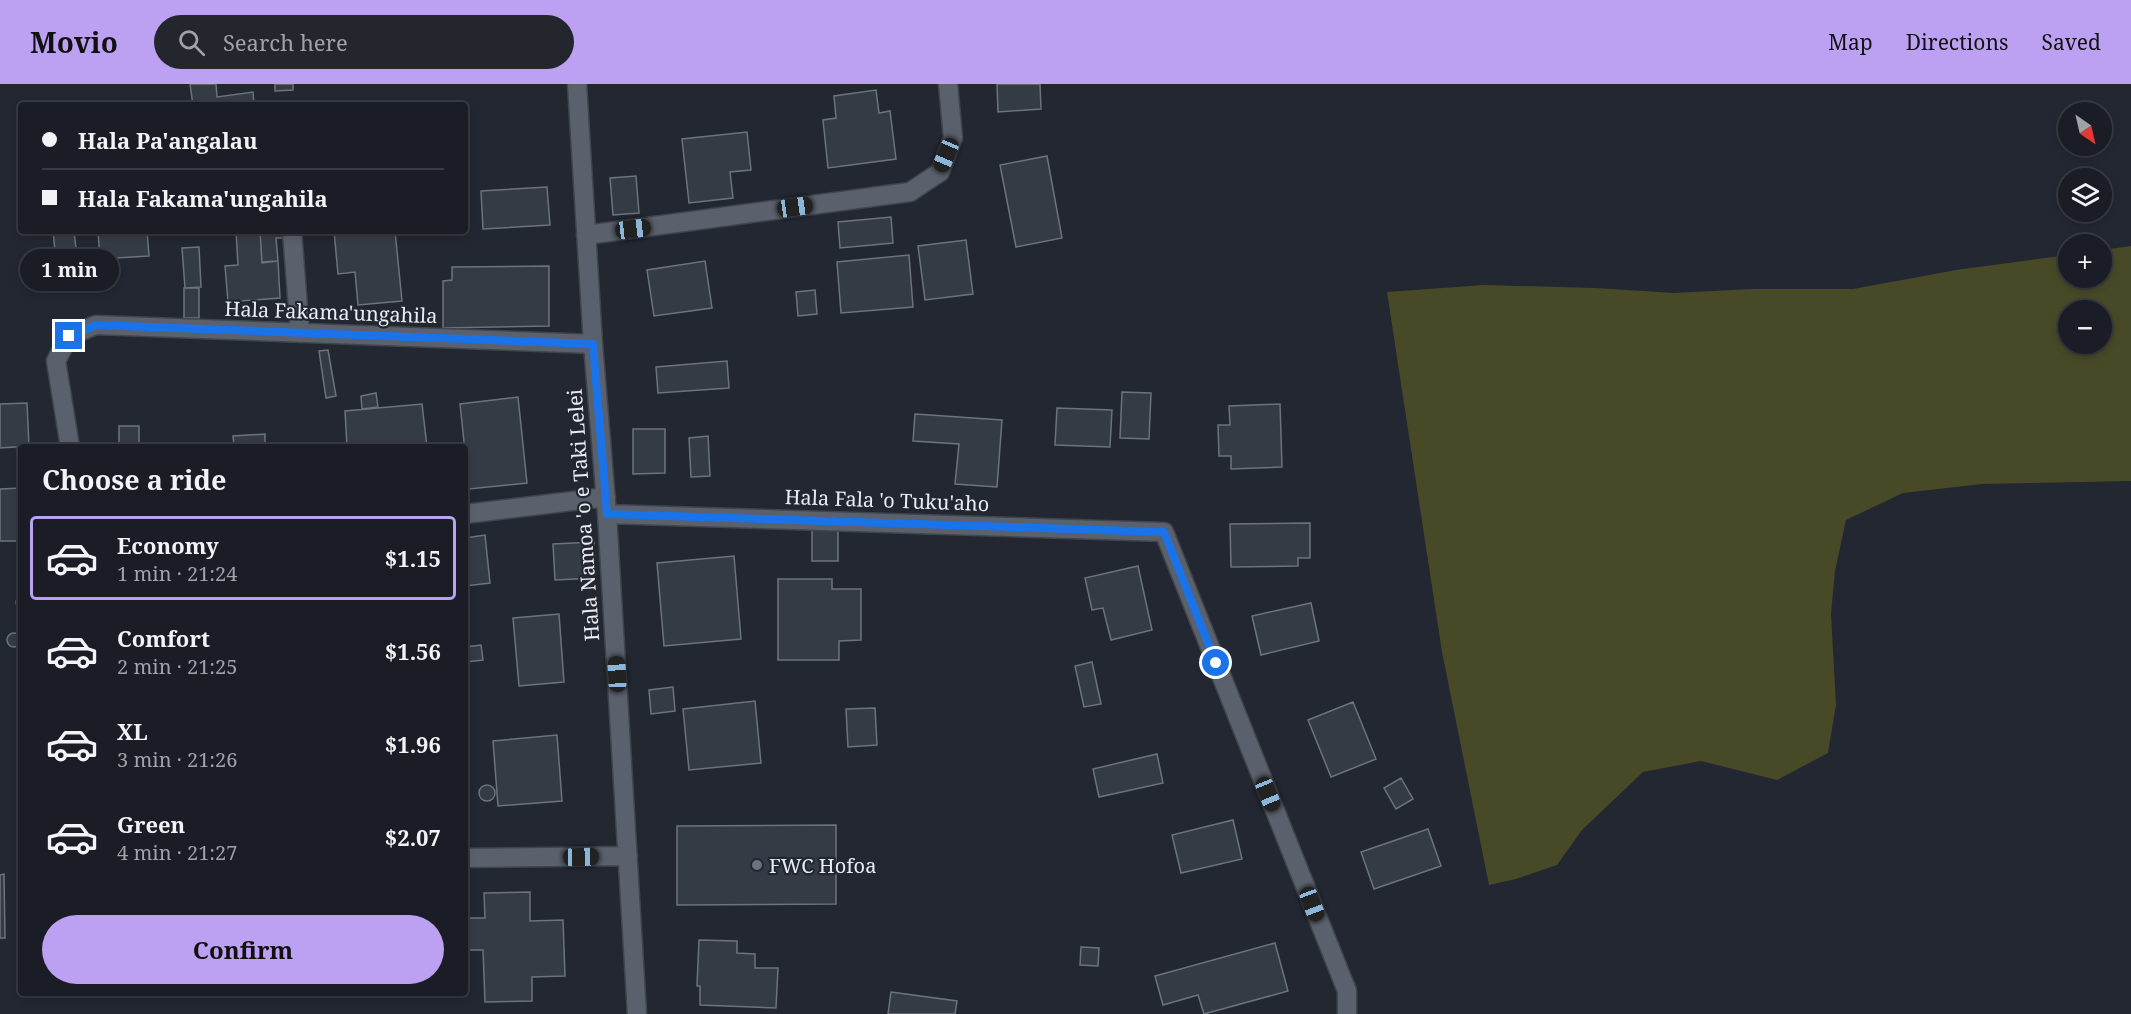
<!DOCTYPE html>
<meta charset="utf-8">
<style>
body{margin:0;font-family:"Noto Serif",serif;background:#23262d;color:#f1f3f6;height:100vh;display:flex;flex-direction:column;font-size:22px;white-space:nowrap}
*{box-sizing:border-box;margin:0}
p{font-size:20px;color:#9fa2a7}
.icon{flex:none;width:33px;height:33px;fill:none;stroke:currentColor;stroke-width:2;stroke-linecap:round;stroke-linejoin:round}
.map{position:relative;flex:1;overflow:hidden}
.panel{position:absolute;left:18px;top:360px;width:450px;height:552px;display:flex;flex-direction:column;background:#1a1d25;border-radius:6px;box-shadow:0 3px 9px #0003,0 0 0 2px #383b42}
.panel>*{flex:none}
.guide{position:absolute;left:18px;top:18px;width:450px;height:132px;border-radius:6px;box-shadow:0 3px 9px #0003,0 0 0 2px #383b42;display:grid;align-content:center;height:132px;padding:0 24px;background:#1a1d25}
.needle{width:39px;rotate:146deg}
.buttons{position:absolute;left:2058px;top:18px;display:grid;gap:12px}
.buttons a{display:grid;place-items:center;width:54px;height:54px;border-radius:50%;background:#1a1d25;box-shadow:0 3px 9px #0003,0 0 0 2px #383b42;font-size:30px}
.end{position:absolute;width:27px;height:27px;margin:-14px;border:8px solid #1a73e8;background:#fff;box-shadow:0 0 0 3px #fff}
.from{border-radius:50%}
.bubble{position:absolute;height:42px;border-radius:21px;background:#1a1d25;box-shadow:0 3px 9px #0003,0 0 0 2px #383b42;font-size:20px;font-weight:700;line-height:42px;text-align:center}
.car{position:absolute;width:18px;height:36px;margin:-18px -9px;border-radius:8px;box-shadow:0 0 4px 2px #0007;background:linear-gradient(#222 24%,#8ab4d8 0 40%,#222 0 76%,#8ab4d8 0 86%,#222 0)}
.guide b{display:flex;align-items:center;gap:21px;height:57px;font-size:22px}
.guide b+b{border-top:2px solid #383b42}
.guide i{width:15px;height:15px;background:#f1f3f6}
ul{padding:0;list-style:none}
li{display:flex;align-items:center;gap:18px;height:84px;margin:0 12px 9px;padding:0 12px;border:3px solid transparent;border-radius:6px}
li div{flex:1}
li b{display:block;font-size:22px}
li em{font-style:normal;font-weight:700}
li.selected{border-color:#bca0f2}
li>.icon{width:54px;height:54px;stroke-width:1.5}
h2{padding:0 24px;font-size:27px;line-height:72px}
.primary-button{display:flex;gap:12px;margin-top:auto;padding:12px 24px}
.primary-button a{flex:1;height:69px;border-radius:36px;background:#bca0f2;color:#111;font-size:24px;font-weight:700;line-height:69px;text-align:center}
header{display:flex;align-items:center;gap:36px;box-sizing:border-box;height:84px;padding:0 30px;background:#bca0f2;color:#111}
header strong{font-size:28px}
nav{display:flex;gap:33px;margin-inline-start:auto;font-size:21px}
.search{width:420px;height:54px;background:#23262d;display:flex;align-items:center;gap:15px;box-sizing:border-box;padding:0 21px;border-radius:33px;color:#9fa2a7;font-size:22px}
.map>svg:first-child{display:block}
.green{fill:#474927;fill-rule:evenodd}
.building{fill:#353b45;stroke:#6d737e;stroke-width:1.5}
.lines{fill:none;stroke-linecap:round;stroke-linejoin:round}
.minor-casing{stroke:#40454d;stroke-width:21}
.minor{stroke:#5b616c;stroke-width:18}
.route{stroke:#1a73e8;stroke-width:8}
.worship-dot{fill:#6b7280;stroke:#222731;stroke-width:2}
.labels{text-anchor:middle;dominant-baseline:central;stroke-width:4.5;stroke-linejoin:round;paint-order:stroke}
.street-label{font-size:20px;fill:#e9ecf3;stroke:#222731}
.poi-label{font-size:20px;fill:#e9ecf3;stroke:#222731;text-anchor:start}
</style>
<header>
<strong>Movio</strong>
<div class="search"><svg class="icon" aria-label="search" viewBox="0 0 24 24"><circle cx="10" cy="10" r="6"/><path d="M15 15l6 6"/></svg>Search here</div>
<nav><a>Map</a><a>Directions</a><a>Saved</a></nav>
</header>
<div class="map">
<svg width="2131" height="930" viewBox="0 0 2131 930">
<rect width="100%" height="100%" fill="#222731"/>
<path class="green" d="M2131,162V397L1982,400L1903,409L1846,436L1835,487L1831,530L1836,621L1828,669L1777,696L1701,677L1643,688L1582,746L1557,781L1516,795L1489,801L1442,568L1387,208L1484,201L1595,204L1674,209L1752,205H1853L1956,186L2068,171V194H2102V166ZM2068,226H2102V260H2068Z"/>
<path class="building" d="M190,0H216L217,13L253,8L254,21H193Z
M275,0H293V6L275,7Z
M997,0H1040L1041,25L998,28Z
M876,6L879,29L890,27L896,75L828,84L823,36L836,34L834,12Z
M747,48L751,86L730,88L733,114L689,119L682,55Z
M1047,72L1062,154L1016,163L1000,81Z
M636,92L639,129L613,131L610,94Z
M547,103L550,141L483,145L481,107Z
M891,133L893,159L840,164L838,138Z
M53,147H74L76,164L55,167Z
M98,147H147L149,172L100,175Z
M236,147H260L262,179L278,177L280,214L228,218L225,182L238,181Z
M260,147H284V154H276L278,177L262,178Z
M334,147H395L402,217L358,221L355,188L338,190Z
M966,156L973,210L925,216L918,162Z
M199,163L201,203L185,204L182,164Z
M909,171L913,223L841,229L837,178Z
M705,177L712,224L654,232L647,186Z
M549,182V242L443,244V197L452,196V183Z
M184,204H199V234H184Z
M815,206L817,230L798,232L796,208Z
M328,266L336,312L326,314L319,267Z
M727,277L729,304L658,309L656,283Z
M1122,308L1151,309L1149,355L1120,354Z
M376,309L378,323L362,325L361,312Z
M518,313L527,399L469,405L460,320Z
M27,319L29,362L0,364V320Z
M422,320L427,363H347L345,327Z
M1280,320L1282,383L1231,385V372H1219L1218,341H1230L1229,322Z
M1057,324L1112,326L1110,363L1055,361Z
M915,330L1002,336L997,403L955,400L959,360L913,357Z
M119,342H139V361H119Z
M633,345H665V389L633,390Z
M265,350V363H222L234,361L233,352Z
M708,352L710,392L691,393L689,354Z
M21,404V457H0V405Z
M1310,439V474H1298V482L1231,483L1230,440Z
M812,446H838V477H812Z
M485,451L490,499L465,502V454Z
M594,458L595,494L555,496L553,460Z
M734,472L741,555L664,562L657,479Z
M1138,482L1152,546L1111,556L1103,524L1092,526L1085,494Z
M778,495H832V505H861V556L839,557V576H778Z
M21,516V552L16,517Z
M1311,519L1319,557L1261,571L1252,532Z
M559,530L564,598L519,602L513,534Z
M7 556a7 7 0 1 1 14 0a7 7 0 1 1-14 0Z
M481,561L483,576L466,578L465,563Z
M1092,578L1101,620L1084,623L1075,582Z
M673,603L675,627L651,630L649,606Z
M755,617L761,679L689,686L683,625Z
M1353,618L1376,675L1331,693L1308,636Z
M875,624L877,661L848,663L846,625Z
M557,651L562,717L498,722L493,657Z
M1157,670L1163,699L1099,713L1093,685Z
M1401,694L1413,715L1396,725L1384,704Z
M479 709a8 8 0 1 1 16 0a8 8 0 1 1-16 0Z
M1233,736L1242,775L1181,789L1172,751Z
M836,741V820L677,821V742Z
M1428,745L1441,782L1374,805L1361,768Z
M4,790L5,854H0V791Z
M530,808V837L563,836L565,892L532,893V917L485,918L483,866H466V834H485L484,809Z
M699,856L737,857V869L755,870V884H778L776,924L700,921V902H697Z
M1275,859L1288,907L1204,930L1198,911L1163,921L1155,892Z
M1081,863L1099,864L1098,882L1080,881Z
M891,908L957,917L955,930H888Z"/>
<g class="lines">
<defs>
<path id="minor" d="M577,0L593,260L607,430L637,930
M292,147L300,249
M586,151L910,108L940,88L953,54L948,0
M70,363L56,277L69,252L96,241L593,260
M465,430L606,413
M607,430L1164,448L1347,907V930
M465,774L628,772"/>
</defs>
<use href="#minor" class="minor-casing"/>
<use href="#minor" class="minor"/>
</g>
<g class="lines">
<path class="route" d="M69,252L96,241L593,260L607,430L1164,448L1216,579"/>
</g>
<circle class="worship-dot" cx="757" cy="781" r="6"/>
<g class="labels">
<g class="street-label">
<text transform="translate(331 228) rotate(2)">Hala Fakama'ungahila</text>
<text transform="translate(887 416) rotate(2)">Hala Fala 'o Tuku'aho</text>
<text transform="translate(583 431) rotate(-94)">Hala Namoa 'o e Taki Lelei</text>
</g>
<g class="poi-label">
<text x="769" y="781">FWC Hofoa</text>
</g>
</g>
</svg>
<div class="buttons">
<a><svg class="needle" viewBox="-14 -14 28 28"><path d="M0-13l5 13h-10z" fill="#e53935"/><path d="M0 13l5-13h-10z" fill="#9fa2a7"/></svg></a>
<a><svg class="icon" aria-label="layers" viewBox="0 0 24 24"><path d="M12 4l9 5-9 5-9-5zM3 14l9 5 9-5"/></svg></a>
<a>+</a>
<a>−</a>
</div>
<i class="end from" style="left:1216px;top:579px"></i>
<i class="end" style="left:69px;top:252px"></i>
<div class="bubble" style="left:20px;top:165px;width:99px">1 min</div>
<i class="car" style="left:946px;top:71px;rotate:203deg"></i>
<i class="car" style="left:795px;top:123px;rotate:82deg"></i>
<i class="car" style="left:633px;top:145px;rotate:83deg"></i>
<i class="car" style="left:617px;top:590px;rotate:357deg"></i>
<i class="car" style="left:1268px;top:710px;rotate:158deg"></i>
<i class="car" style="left:581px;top:773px;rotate:89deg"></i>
<i class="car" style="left:1312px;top:820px;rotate:159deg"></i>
<div class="guide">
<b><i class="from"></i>Hala Pa'angalau</b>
<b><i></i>Hala Fakama'ungahila</b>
</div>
<section class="panel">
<h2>Choose a ride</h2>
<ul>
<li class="selected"><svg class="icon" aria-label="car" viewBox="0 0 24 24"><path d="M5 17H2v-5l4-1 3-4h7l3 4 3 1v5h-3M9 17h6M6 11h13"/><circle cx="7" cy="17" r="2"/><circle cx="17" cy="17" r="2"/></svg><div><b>Economy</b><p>1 min · 21:24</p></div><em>$1.15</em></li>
<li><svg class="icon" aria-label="car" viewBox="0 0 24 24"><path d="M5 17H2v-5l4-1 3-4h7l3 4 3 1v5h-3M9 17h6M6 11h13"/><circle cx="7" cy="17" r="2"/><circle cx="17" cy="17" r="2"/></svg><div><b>Comfort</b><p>2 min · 21:25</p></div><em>$1.56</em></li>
<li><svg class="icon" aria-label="car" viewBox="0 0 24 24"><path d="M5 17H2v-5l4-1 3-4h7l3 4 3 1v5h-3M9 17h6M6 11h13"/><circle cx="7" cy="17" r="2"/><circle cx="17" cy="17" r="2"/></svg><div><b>XL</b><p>3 min · 21:26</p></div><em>$1.96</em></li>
<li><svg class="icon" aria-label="car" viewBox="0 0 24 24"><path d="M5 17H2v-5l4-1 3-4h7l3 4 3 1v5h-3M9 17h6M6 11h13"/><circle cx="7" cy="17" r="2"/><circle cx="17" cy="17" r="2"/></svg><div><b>Green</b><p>4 min · 21:27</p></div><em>$2.07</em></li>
</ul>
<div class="primary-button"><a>Confirm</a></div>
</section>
</div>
